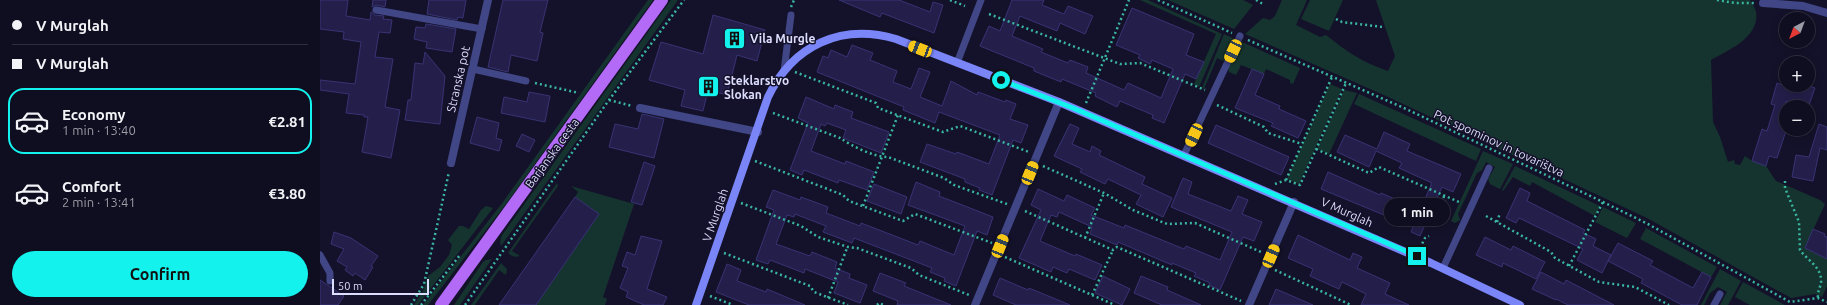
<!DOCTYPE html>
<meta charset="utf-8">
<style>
body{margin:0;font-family:Ubuntu,sans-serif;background:#1d1c2d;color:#f1f3f6;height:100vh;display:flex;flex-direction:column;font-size:15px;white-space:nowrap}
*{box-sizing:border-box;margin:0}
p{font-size:13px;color:#9b9ca5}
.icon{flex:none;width:22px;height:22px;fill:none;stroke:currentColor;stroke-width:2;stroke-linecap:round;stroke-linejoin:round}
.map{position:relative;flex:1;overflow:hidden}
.panel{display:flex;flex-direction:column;background:#0f0e20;width:320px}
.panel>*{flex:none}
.hud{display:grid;align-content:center;height:88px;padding:0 12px;background:#0f0e20}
.needle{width:26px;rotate:221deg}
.controls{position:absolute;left:1459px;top:12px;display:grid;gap:8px}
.controls a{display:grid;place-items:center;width:36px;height:36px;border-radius:50%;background:#0f0e20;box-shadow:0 2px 10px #0003,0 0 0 1px #2f2e3e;font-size:20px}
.scale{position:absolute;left:12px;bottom:10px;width:97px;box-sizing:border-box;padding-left:4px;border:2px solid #ddddfd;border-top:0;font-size:11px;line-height:14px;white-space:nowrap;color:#ddddfd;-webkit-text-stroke:3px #14122a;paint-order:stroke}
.end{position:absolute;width:18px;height:18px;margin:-9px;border:5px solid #14f2ee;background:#111;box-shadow:0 0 0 2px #111}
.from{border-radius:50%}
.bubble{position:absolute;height:28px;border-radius:14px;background:#0f0e20;box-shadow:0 2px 10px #0003,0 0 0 1px #2f2e3e;font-size:13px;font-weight:700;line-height:28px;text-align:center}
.car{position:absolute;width:12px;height:24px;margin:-12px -6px;border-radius:5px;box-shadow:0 0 3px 1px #0007;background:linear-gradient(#f5c518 24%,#345 0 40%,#f5c518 0 76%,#345 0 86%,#f5c518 0)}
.hud b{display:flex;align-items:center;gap:14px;height:38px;font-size:15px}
.hud b+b{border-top:1px solid #2f2e3e}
.hud i{width:10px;height:10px;background:#f1f3f6}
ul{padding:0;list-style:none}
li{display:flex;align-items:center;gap:12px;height:66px;margin:0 8px 6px;padding:0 4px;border:2px solid transparent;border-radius:16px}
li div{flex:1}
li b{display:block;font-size:15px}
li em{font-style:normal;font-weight:700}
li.on{border-color:#14f2ee}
li>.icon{width:36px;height:36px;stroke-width:1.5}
.primary-button{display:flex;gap:8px;margin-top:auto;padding:8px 12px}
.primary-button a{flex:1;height:46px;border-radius:24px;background:#14f2ee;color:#111;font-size:16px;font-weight:700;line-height:46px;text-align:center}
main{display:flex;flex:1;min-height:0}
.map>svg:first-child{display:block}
.green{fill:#16342f}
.building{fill:#231f4a;stroke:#383374}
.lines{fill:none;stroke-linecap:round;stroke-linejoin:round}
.path{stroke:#38b6a0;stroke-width:2.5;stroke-dasharray:2 3;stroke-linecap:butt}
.lane{stroke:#404686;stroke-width:7}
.street{stroke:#404686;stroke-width:8}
.secondary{stroke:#7a85f8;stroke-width:8}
.primary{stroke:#b26af7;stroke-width:12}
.route{stroke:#14f2ee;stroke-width:5}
.labels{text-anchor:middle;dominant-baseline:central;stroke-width:3;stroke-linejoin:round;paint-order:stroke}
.poi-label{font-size:12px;font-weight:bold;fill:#ddddfd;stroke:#14122a;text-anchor:start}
.street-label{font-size:12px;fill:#ddddfd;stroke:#14122a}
</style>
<main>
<section class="panel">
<div class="hud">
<b><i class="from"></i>V Murglah</b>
<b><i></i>V Murglah</b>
</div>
<ul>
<li class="on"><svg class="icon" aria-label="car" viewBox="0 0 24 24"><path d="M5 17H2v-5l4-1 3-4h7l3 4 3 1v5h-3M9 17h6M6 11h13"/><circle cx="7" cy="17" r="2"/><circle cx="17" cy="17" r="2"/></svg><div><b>Economy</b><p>1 min · 13:40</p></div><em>€2.81</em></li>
<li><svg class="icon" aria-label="car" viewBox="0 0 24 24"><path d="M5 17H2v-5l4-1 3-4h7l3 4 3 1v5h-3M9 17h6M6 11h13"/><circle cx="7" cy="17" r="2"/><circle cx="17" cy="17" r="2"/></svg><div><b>Comfort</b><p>2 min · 13:41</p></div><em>€3.80</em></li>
</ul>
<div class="primary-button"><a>Confirm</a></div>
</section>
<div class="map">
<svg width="1507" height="305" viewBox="0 0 1507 305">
<rect width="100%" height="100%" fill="#14122a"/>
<path class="green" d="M328,0H333L186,204L108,305H103L183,202Z
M351,0H358L181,246L180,242L182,235Z
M820,0H828L902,34L879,87L874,84L896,34Z
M848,0H923L933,5L914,29Z
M962,0H987L976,25L1000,37L1006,35C1027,52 1042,62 1068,71L1075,56L1056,0H1430C1432,3 1435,8 1436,12C1440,37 1409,50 1391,60L1393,122L1400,137L1408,162L1414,160L1415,164L1420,165L1425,156L1432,161L1446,166L1456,181L1500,200L1505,204L1485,248L1507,259V286L1502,297L1495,294L1471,298L1327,218L1066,96L925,34L943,18L950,20L955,16Z
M990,0H1023L1009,31L981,19Z
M904,34L915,39L904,61L897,58L884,89L882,88Z
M920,41L980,68L973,84L970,83V80L946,69L944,74L921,65L916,75L909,72L908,68Z
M1010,84L1022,89L979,184L967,179Z
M1024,90L1037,93L1009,154L997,149Z
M1039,94L1161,149L1156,161L1034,104Z
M1163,151L1193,164L1180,189L1170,184L1168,179L1175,167L1166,162L1162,170L1157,173L1138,214L1140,220L1135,223L1131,221Z
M1195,166L1280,206L1275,216L1212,182L1210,186L1193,177L1183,191L1182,190Z
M237,183L238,186L192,251L200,256C195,258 192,256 188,253Z
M251,186L314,204L283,297L287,299L285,305H216L279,214L255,197L258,192Z
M166,206L173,208L98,305H94L103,291L108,276L120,267L129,255L132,245L128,240L139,226H143L149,229L161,210Z
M1283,207L1316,223L1307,238L1275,222Z
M1326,228L1397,267L1391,277L1320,239Z
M172,259L140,305H134L163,262L166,260Z
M181,263L187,269L186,275L179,270L155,305H151Z
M1400,269L1421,281L1408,305H1400L1407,292L1398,287L1390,293L1384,305H1381Z
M1423,282L1465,305H1430L1415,297Z"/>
<path class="building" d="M0,0H28L26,16L50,20L51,12L55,15L64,16L63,19L72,20L70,33L59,32L55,57L73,59L65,107L80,110L71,158L42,152L48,117H44V115L26,113L29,94L0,90V80L35,84L41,42L23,39L24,32L0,29Z
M53,0H66L65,7L56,5L52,7Z
M109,0H146L143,18L138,17L137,20L107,14Z
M183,0H228L220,32L223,33L217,61L191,55L188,72L168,67Z
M519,0H579L610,12L613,2L623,5L614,33L562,13L560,17Z
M692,0H724L722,5L744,14L748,6L773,16L765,34L740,23L737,31L700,16L692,36L723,49L721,52L748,63L750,60L768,67L766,73L804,90L808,83L841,98L853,69L832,60L830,64L818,58L820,55L796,45L812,8L874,34L866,55L884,62L876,79L865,74L844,123L832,118L833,115L800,101L797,107L775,96L776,93L742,79L741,82L714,71V68L660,46L669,26L680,31Z
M393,15L445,30L437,61L417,55L407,95L388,90L383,111L361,106L365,90L329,80L341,42L383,54Z
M106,24L136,29L132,52L106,48L107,42L94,39L96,27L105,28Z
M532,45L553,53L550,60L577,71L573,82L591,89L599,68L610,72L600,97L622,106L631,81L657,95L658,92L685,102L686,100L696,104L690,119L708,125L701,143L693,140L672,195L659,190L660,188L645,182V179L600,162L607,144L636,154L637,152L669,164L680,135L619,112L615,123L583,110L584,107L497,72L503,56L508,58L511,50L527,57Z
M105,52L125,76L120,124L85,120L88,100H91L95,63L103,64Z
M932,69L944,74L935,95L960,106L959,109L986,121L978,138L951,126L953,123L915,108Z
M1464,78L1466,79V86L1475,89L1476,85H1486L1495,88L1488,108L1466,101V131L1457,158L1449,156L1446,166L1432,161L1442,129L1447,131L1455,105L1451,104L1457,83L1462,85Z
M209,92L230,96L225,122L181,113L184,97L207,102Z
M486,97L514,109L515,105L533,112L531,118L569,132L561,153L523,138L526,130L507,123L505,126L501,124L491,151L525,164L526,161L554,172L547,190L519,180L518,183L484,170L482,175L470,170L488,123L478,118Z
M322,114L344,119L334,158L289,147L295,124L318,129Z
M157,117L179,123L176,138L182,140L179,151L150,143Z
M750,124L759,128L752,144L770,152L772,146L781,151L779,155L825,177L822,184L852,198L843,217L816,204L821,195L788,179L785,184L760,172L762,169L734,156Z
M1499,124L1507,127V150L1500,148L1493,181L1472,177L1476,155L1489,157Z
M896,125L969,157L961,175L888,143Z
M1064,132L1090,144L1087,151L1141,174L1133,192L1122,187L1100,236L1091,232L1093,227L1001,189L1008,172L1060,195L1061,193L1100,210L1112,183L1079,168L1082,163L1056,151L1049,167L1017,152L1025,135L1057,149Z
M202,134L215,140L209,152L196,146Z
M324,162L335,166L322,205L311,202Z
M863,178L872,182L868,194L911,211L918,196L928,200L922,214L942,222L934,241L923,237L900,290L889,285L890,283L874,276L876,273L852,263V265L798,242L797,245L770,234L772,227L739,212L737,217L731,215L720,241L755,256L756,254L782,265L775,280L749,269L747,273L733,267L731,272L699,258L721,210L711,205L718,189L744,201L747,195L775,208L771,215L804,228L805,225L864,249L866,246L900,260L912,232L851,207Z
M596,182L620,192L619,196L673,217L667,235L657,231L636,286L624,281L625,278L610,272L612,268L534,238L532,243L503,232L506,226L475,214L474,217L467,215L456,244L490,256L492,252L517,262L515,268L530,274L529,278L547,285L540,303L514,293L518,282L485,269L484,273L450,260L448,264L436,260L454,210L446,207L453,190L480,200L481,197L508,207L506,213L540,226L541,223L598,245L600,241L634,255L645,226L588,205Z
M554,184L587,197L581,214L547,201Z
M1200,188L1210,193L1207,201L1265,230L1263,233L1276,239L1273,246L1291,255L1282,273L1257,260L1263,249L1199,218L1196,223L1186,218Z
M255,197L279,214L216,305H179Z
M1493,229L1505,234L1504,236L1507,237V259L1485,248Z
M14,232L31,238L58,256L51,266L53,267L45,280L35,273L33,276L25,270L27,267L17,261L24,249L11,244Z
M978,235L1030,260L1033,253L1042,257L1037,268L1070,283L1065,294L1089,305H1041L1046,294L1022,282L1019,289L990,276L993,269L968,258Z
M321,236L342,241L327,289L347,297L343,305H324L306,297L308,292L300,288L308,268L302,266L307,252L315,255Z
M1165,237L1191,250L1193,246L1225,262L1216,279L1183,263L1182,267L1156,255Z
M1298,243L1333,261L1330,265L1373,288L1382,272L1391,277L1377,305H1362L1321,283L1323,279L1288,261Z
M407,264L421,270L417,281L446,292L447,289L485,305H429L396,292Z
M1221,272L1244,284L1246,280L1294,305H1248L1236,299V300L1212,289Z
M560,273L586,283L584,286L631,305H577L578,301L553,291Z
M783,276L810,289L802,305L775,293Z
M821,276L848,287L847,290L881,305H842L814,293Z
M680,278L708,290L709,288L750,305H696L673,295Z
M0,280L24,296L18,305H0Z
M956,289L993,305H949Z"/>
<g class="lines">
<path class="path" d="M630,0L645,6
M838,0L912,33
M936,0L943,4
M1397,0L1415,3H1435
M471,7L474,0
M669,14L800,64L820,63L885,90
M1016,19L1022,22L1063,27
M928,40L1084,108L1283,202L1326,223L1470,302L1498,298L1507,302
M475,72L556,103L558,108L623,132L640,126L709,152
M215,83L259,93
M289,100L312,106
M766,103L809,0
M897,105L944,127L948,133L982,144
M453,113L520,138C532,146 553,157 568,157L624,178L634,185L687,204
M996,149L1049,173L1059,167L1139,202
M435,161L523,195L529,201L583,221L595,214L672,243
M723,166L784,193L813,210L847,224L875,223L941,252
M966,180L1012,77
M1465,181V188L1479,222L1480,250C1487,260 1500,266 1501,279C1502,285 1497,291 1498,298
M955,184L966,180L980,185L1026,83
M1124,196L1123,200L1125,202
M421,203L481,226L498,237L528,247L537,248L591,268L599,275L649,295
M543,206L578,115
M705,211L793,250L797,247L921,301
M1166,216L1231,252L1235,258L1279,282L1315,287L1349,305
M1177,222L1180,213
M765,238L784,193
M1100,248L1105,238L1109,236
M404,253L490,286L494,292L528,305
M685,257L795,305
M1249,266L1283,202
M955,270L1031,305
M772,295L793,250
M390,296L413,305
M508,298L527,248
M91,305L104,284L129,172
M101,305L140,255
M145,305L289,100L364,0
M557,305L559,303L564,305"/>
<path class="lane" d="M56,10L162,29
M637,63L661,0
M153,69L206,81
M464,71L471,15
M864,155L920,36
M0,255L10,273V281
M1123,268L1169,168
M1394,305L1400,294"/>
<path class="street" d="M1443,3L1483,6L1507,13
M320,108L438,132
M131,163L168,0
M655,305L739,102
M929,305L974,202"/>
<path class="secondary" d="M376,305L448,97C473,45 521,23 576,39L739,102L1111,263L1200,305"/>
<path class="primary" d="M121,305L342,0"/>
</g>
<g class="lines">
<path class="route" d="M681,80L753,108L1097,256"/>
</g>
<defs>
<symbol id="building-square" viewBox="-11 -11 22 22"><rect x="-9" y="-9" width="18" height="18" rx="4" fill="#14f2ee" stroke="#14122a"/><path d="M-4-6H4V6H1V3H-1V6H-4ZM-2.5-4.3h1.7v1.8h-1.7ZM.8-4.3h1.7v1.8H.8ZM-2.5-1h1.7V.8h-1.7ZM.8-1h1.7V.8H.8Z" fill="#111"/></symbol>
</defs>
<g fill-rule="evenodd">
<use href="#building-square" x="402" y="26" width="25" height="25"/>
<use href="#building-square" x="376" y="74" width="25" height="25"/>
</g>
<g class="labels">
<g class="poi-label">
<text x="430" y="38">Vila Murgle</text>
<text x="404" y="80">Steklarstvo<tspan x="404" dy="14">Slokan</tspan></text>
</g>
<g class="street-label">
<text transform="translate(138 79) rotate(-77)">Stranska pot</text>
<text transform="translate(1179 143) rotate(25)">Pot spominov in tovarištva</text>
<text transform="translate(232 153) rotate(-54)">Barjanska cesta</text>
<text transform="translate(1027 212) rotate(24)">V Murglah</text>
<text transform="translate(395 215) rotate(-71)">V Murglah</text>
</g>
</g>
</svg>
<div class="controls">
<a><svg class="needle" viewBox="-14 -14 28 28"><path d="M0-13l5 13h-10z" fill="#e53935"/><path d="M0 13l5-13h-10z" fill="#9b9ca5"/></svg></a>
<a>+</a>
<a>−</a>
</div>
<div class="scale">50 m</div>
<i class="end from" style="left:681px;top:80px"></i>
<i class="end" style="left:1097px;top:256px"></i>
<div class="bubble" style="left:1064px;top:198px;width:66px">1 min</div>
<i class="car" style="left:600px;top:49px;rotate:291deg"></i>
<i class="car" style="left:913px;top:51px;rotate:205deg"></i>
<i class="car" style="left:874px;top:135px;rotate:205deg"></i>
<i class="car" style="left:710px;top:173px;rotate:22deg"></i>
<i class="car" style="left:680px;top:246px;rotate:22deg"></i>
<i class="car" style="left:951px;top:256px;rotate:23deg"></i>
</div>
</main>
